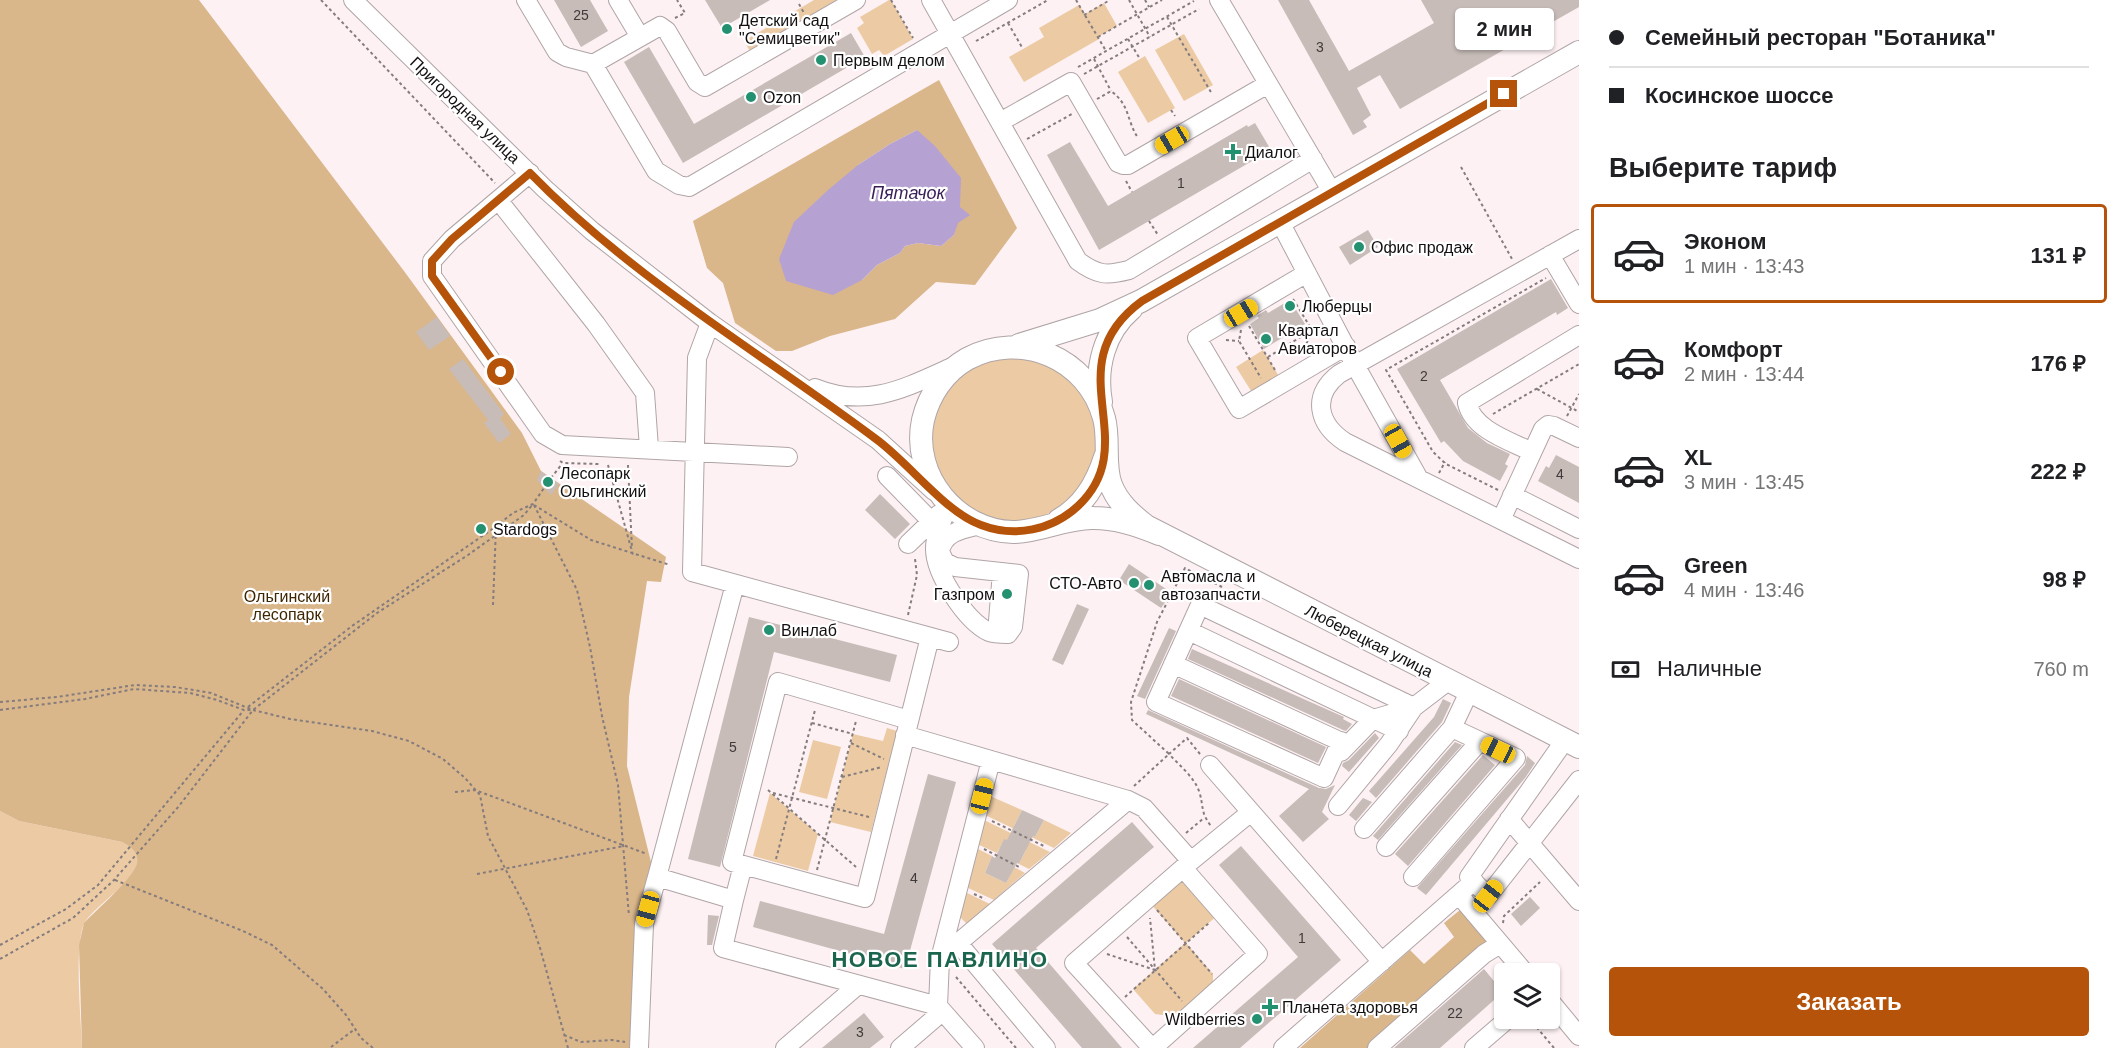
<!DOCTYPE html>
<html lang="ru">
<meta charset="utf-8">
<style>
body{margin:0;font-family:Arial,sans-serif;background:#f2f2f2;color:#202124;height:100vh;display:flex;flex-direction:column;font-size:22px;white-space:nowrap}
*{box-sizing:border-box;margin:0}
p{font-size:20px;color:#757577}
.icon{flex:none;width:33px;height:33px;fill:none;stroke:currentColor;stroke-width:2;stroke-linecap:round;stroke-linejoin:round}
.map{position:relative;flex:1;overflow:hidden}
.panel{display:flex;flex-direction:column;background:#fff;width:540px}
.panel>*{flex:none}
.guide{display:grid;align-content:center;height:132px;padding:0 30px;background:#fff}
.controls{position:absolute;left:1494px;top:963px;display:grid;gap:12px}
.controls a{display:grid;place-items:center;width:66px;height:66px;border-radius:6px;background:#fff;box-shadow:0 2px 4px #0004;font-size:30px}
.end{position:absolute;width:27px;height:27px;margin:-14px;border:8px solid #b45309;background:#fff;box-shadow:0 0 0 3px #fff}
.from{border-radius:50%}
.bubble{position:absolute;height:42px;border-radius:6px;background:#fff;box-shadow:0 2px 4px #0004;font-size:20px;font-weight:600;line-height:42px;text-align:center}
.car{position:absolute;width:18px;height:36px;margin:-18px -9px;border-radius:8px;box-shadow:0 0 4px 2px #0007;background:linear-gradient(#f5c518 24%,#345 0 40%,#f5c518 0 76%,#345 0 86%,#f5c518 0)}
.guide b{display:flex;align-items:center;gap:21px;height:57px;font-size:22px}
.guide b+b{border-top:2px solid #e0e0e0}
.guide i{width:15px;height:15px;background:#202124}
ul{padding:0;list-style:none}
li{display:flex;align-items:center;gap:18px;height:99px;margin:0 12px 9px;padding:0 18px;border:3px solid transparent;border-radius:6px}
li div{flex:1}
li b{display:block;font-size:22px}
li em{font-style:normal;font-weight:600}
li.active{border-color:#b45309}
li>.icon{width:54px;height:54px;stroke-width:1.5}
h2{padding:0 30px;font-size:27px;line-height:72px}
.pay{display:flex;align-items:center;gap:15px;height:66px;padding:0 30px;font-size:22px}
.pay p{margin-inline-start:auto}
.cta{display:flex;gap:12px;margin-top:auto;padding:12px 30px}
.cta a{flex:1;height:69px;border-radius:6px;background:#b45309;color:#fff;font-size:24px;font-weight:600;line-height:69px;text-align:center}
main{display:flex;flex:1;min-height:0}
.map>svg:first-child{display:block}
.green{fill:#eccba4}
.forest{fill:#dab68b;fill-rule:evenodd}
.water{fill:#b5a2d2}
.building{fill:#c7bcb8}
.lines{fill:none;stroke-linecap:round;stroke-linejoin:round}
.minor-casing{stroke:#b0a5a6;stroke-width:20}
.major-casing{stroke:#b0a5a6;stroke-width:24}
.path{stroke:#847c7d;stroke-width:2;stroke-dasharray:3 3;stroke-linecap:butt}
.minor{stroke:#fff;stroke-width:18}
.major{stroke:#fff;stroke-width:22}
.route{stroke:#b45309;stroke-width:8}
.poi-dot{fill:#239070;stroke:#fff;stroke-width:2}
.labels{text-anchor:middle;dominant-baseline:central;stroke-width:4.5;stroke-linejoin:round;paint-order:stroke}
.number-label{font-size:14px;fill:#403a39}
.poi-label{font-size:16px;fill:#130f0f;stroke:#fff;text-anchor:start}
.street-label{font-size:16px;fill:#130f0f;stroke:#fff}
.park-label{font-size:16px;fill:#3f2603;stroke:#fff}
.water-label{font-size:18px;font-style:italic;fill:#391e58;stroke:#fff}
.district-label{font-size:22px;font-weight:bold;letter-spacing:1.5px;fill:#1b644e;stroke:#fff}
</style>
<main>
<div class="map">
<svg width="1579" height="1048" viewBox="0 0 1579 1048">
<rect width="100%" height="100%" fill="#fdf1f3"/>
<path class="green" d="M814,0H842L751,53L744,41Z
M889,0H891L913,39L884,56L879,50L872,54L857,28L864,23L860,17Z
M1104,3L1117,26L1098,37L1099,39L1024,82L1009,57L1044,37L1039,28L1079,5L1085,14Z
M1184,34L1213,85L1184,101L1155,50Z
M1145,56L1175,108L1148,123L1118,72Z
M1263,350L1280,378L1253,394L1236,367Z
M932 439a82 82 0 1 1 164 0a82 82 0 1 1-164 0Z
M887,728L897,731L871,832L830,822L853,734L883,741Z
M813,740L841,747L827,799L799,792Z
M770,793L818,834L808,871L753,856Z
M990,796L1022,810L1014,826L1035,837L1044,820L1071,833L1054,848L985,815Z
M0,811L19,821L122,842C170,864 93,903 84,924C74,947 81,1020 82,1048H0Z
M984,820L1050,852L1029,869L1019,864L1026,850L1004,840L997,853L977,844Z
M976,848L992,856L985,873L1006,883L1014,867L1025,873L994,900L966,887Z
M1183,873L1219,914L1186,943L1213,974V986L1178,1017L1155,1014L1133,989L1185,943L1149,902Z
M965,892L990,904L967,924L958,915Z"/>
<path class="forest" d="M0,0H199L404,271L522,433L541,471L666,557L661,582L647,581L629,697L627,766L652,866L635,1048H82L79,945L84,923C95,911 135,877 137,863C139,852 130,846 122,842L19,821L0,811Z
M939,80L1017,228L975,285L936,282L895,319L830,336L792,351H776L735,323L723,283L707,268L693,221ZM917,130L960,207L954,235L941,246L918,243L905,246L900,253L877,265L862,280L858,165L890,144Z
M1460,910L1488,942L1368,1048H1300L1410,950L1424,964L1454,937L1444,923Z"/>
<path class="water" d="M917,130L935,146L961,178L960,207L970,215L958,223L954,235L941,246L918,243L905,246L900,253L877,265L862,280L833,295L786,281L779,259L794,222L828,190L858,165L890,144Z"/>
<path class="building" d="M554,0H590L608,31L581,47Z
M705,0H770L722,28Z
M1278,0H1309L1349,71L1434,23L1421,0H1579V7L1400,109L1380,75L1357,88L1371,115L1363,121L1367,127L1353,135Z
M851,33L865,57L683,163L624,62L649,47L694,124Z
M1255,123L1271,150L1099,250L1047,155L1070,142L1108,206L1247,125L1248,127Z
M1368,230L1378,247L1350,265L1339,247Z
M1551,279L1568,308L1557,315L1556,312L1440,380L1468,428L1487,443L1510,454L1505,464L1508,466L1500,481L1463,461L1444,441L1441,443L1397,369Z
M1290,300L1305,324L1264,349L1250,324L1259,318L1257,316L1266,310L1268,313Z
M437,317L450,336L429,350L416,332Z
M463,359L504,414L500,418L511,434L499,443L484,423L488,420L449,369Z
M1556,455L1579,467V503L1538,481L1546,466L1549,468Z
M541,471L559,484L551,495L537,480Z
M880,494L910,524L895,539L865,510Z
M1129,564L1172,593L1161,608L1119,580Z
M1077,604L1089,609L1063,665L1052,660Z
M749,617L897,655L890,682L774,652L720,867L688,859Z
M1169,628L1176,631L1145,699L1137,696Z
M1192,649L1344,717L1343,719L1352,724L1346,731L1343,730L1188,659Z
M1179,679L1326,747L1318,763L1171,696Z
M1443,699L1451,703L1442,722L1376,798L1369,791L1434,717Z
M1148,710L1319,788L1326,789L1335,785L1322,812L1329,819L1303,842L1279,816L1309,789L1146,714Z
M1375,733L1379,738L1349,772L1342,766L1343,763L1349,760Z
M1455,742L1462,745L1378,840L1373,836Z
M1483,755L1495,765L1408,866L1395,854Z
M1527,756L1535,763L1525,778L1426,895L1417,888L1525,765Z
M928,774L956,782L905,969L753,927L760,901L884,934Z
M1363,798L1372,802L1356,821L1349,815Z
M1022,810L1044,820L1035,837L1033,836L1019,864L1017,863L1006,883L985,873L992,856L995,858L1004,839L1007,840Z
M1132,822L1154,847L1036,948L1122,1048H1082L992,944Z
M1241,846L1341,960L1240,1048H1193L1298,957L1219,865Z
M1530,897L1540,908L1521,926L1511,914Z
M708,915L719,916L712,945H707Z
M1484,969L1503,992L1440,1048H1394Z
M864,1013L884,1037L870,1048H822Z"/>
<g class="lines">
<defs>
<path id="minor" d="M353,0L545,189L592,231L710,323L878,440L934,491
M526,0L557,52L566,57L593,64
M618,0L640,37
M856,0L705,87L697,82L667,31L660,26L593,64L656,171L679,185L689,187L1008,0
M931,0L1078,261C1097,275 1106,276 1129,270L1313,159
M1219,0L1332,192
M1000,122L1071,82L1118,163L1123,165H1128L1268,84
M530,173L452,239L432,261V276L543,434L562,445L788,457
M499,201L596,324L645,393L649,448
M1280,222L1355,365L1419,479
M1579,239L1339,374C1311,396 1318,424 1345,442L1579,559
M1550,255L1579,304
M1307,273L1197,338L1239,409L1346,346
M710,323L697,358L692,572L949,642
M815,388C867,409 905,388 952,367
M1532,452C1510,441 1473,430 1467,403L1579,335
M887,476L931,521
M1512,495L1579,529
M949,505C943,519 935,533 935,549C935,574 966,621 989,632C994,634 1002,634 1008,634L1013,627L1019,574L955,567L945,562L940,552C943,532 963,529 980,525
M1501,520L1543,429L1548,425L1554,426L1579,438
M908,544L939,514
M735,584L657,877L734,900L723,948L938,1006
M1189,631L1399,731
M997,633L1002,572
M1173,664L1348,745
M909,720L778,682L732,862L865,898L930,637
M905,735L1128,800
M1565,740L1469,877L1488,896L1579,780
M1341,741L1324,778L1156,702L1200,605L1414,707
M1341,752L1373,719L1414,707
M1210,765L1382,962
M1338,806L1389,744L1414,707L1448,681
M1509,819L1579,901
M1364,829L1452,728L1469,692
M1386,847L1480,741
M1413,877L1516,758L1452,728
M1459,895L1526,974
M734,900L743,865
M948,952L940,959L938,1006L975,1048
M940,959L991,760
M1550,1001L1579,1036
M639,1048L644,924L657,877
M785,1048L858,985
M900,1048L942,1012
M1046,1048L958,943L1128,800L1144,808L1191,861
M1152,1048L1074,963L1191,861L1251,812
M1153,1048L1258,954L1183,868
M1283,1048L1474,881
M1377,1048L1484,954L1500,944
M1474,1048L1509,1018"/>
<path id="major" d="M1019,345L1100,320L1141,301L1579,52
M1101,402C1095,368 1104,332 1131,309
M1059,520C1084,506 1097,483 1105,457
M1159,534C1138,525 1117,518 1094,518C1066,517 1041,532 1013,532C957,531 911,476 923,420C929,395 944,372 967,359C1021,330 1088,358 1104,418C1110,440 1103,464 1111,485C1118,503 1132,515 1146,526L1579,747"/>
</defs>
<use href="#minor" class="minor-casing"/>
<use href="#major" class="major-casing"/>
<path class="path" d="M321,0L495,183
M891,0L913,38
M1076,0L1106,51
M1129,0L1150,37
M1145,0L1149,7
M799,4L804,13
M1084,15L1110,0
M1167,17L1212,94
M675,18L685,13L677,0
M1008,23L1023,49
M1098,37L1162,0
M1128,39L1140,59
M976,41L1048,0
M1094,59L1111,91
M1078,67L1194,1
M1084,74L1199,9
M1097,99L1111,91C1130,105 1126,119 1138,138
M1171,110L1175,116
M1027,139L1072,114
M1461,167L1512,259
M1126,181L1132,192
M1149,221L1158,235
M1293,299L1312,330L1303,352
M1249,326L1275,370
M1241,330L1239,341L1261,378
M1226,340L1239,341
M1268,357L1312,330
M1537,389L1579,412
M1493,414L1579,364
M1567,416L1579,394
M560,461L563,463L599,464
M608,465L633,555
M628,465L632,549
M1439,473L1445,462
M551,478L562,464
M1498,490L1446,464L1433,452L1386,370L1546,278
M534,505L577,590L590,647L602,716L618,785L629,916
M534,505L591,540L670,565
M1198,575L1222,587
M493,605L496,527
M908,615L917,575L915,559
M0,702L57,697L135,685L175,687L211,693L253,710L290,719L372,731L409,741L443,759L465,778L480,795L488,836L527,910L540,948L568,1048
M248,707L352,626L491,530L513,513L533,504L544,488
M0,710L85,699L134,689L190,693L217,700L244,710H251
M812,723L853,734
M851,743L884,759
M1200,754L1187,738L1169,754C1179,765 1194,777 1199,791C1204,806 1200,812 1211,826
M842,777L882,767
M1134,786L1169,754L1132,720L1131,702L1157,622L1185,568L1198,575
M768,790L856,867
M455,792L475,790L647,854
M773,793L869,817
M992,821L1046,847
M1186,833L1204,818
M984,849L1021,868
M776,859L815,710
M817,870L856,721
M477,874L624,846
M115,880L243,931L272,945L323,989L346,1015L361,1038L373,1048
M974,894L985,899
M1157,910L1212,974
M1503,923L1504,916L1540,882
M1127,937L1182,1001
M0,945L66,909L98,885L244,710
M1107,954L1155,970L1150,918
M0,959L73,918L114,880L179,806L253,710L377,613L468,555L524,515L533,504
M956,977L1016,1048
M1125,997L1209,923
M1529,1018L1554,1048
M564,1035L581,1042L612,1040L625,1042
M331,1047L355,1029"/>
<use href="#minor" class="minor"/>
<use href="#major" class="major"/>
</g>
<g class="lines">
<path class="route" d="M501,372L432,276V261L452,239L530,173C632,278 760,352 876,439C909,463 945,512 981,525C1015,538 1052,530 1078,506C1146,442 1053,366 1142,301L1504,94"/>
</g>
<g class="poi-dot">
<circle cx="727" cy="29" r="6"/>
<circle cx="821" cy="60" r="6"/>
<circle cx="751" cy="97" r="6"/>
<path d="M1230 143h6v6h6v6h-6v6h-6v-6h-6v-6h6z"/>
<circle cx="1359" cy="247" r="6"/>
<circle cx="1290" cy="306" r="6"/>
<circle cx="1266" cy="339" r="6"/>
<circle cx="548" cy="482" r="6"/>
<circle cx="481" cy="529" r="6"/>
<circle cx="1134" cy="583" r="6"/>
<circle cx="1149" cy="585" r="6"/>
<circle cx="1007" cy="594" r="6"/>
<circle cx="769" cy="630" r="6"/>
<path d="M1267 998h6v6h6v6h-6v6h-6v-6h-6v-6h6z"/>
<circle cx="1257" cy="1019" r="6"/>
</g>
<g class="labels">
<g class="number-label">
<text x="581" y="15">25</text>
<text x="1320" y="47">3</text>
<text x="1181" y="183">1</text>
<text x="1424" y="376">2</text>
<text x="1560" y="474">4</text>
<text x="733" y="747">5</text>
<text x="914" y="878">4</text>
<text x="1302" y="938">1</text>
<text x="1455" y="1013">22</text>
<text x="860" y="1032">3</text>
</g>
<g class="poi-label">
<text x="739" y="20">Детский сад<tspan x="739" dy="18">"Семицветик"</tspan></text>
<text x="833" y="60">Первым делом</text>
<text x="763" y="97">Ozon</text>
<text x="1245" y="152">Диалог</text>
<text x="1371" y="247">Офис продаж</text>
<text x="1302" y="306">Люберцы</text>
<text x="1278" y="330">Квартал<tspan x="1278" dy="18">Авиаторов</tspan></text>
<text x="560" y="473">Лесопарк<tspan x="560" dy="18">Ольгинский</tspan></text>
<text x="493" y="529">Stardogs</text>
<text x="1161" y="576">Автомасла и<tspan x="1161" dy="18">автозапчасти</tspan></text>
<text x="1122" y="583" text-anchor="end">СТО-Авто</text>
<text x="995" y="594" text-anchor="end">Газпром</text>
<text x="781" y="630">Винлаб</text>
<text x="1282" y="1007">Планета здоровья</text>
<text x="1245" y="1019" text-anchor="end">Wildberries</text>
</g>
<g class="street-label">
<text transform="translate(465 110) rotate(44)">Пригородная улица</text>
<text transform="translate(1369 641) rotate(27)">Люберецкая улица</text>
</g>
<g class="park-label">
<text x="287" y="596">Ольгинский<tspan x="287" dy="18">лесопарк</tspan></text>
</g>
<g class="water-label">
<text x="908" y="193">Пятачок</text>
</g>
<g class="district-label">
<text x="940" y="959">НОВОЕ ПАВЛИНО</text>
</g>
</g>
</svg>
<div class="controls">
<a><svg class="icon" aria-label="layers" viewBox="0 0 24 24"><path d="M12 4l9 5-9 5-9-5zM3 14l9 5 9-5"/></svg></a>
</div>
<i class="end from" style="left:501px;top:372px"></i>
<i class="end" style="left:1504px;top:94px"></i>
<div class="bubble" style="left:1455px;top:8px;width:99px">2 мин</div>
<i class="car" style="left:1172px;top:140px;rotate:240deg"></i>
<i class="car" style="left:1241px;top:313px;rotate:59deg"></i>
<i class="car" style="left:1398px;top:441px;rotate:151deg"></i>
<i class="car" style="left:1498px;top:750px;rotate:295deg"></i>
<i class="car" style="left:982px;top:796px;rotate:14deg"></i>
<i class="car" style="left:1488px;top:896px;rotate:38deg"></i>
<i class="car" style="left:648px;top:909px;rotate:195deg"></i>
</div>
<section class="panel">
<div class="guide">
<b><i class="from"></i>Семейный ресторан &quot;Ботаника&quot;</b>
<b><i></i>Косинское шоссе</b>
</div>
<h2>Выберите тариф</h2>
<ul>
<li class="active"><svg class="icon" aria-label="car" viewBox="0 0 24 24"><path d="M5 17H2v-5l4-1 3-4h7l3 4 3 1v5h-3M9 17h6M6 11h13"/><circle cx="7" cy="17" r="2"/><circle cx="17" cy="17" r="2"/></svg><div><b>Эконом</b><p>1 мин · 13:43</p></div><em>131 ₽</em></li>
<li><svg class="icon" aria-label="car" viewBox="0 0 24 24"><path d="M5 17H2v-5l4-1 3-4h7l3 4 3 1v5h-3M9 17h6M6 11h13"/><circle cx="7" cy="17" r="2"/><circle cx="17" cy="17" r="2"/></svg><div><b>Комфорт</b><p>2 мин · 13:44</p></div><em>176 ₽</em></li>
<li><svg class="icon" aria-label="car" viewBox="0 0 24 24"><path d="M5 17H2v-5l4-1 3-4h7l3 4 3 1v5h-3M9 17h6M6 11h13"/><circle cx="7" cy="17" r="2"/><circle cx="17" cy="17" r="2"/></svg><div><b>XL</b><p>3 мин · 13:45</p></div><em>222 ₽</em></li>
<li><svg class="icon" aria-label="car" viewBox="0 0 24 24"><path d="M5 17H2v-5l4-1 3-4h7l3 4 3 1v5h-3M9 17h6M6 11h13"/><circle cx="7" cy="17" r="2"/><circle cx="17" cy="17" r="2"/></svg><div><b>Green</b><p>4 мин · 13:46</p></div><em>98 ₽</em></li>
</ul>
<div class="pay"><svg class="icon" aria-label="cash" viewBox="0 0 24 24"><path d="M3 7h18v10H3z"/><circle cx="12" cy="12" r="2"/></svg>Наличные<p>760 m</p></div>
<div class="cta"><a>Заказать</a></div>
</section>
</main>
